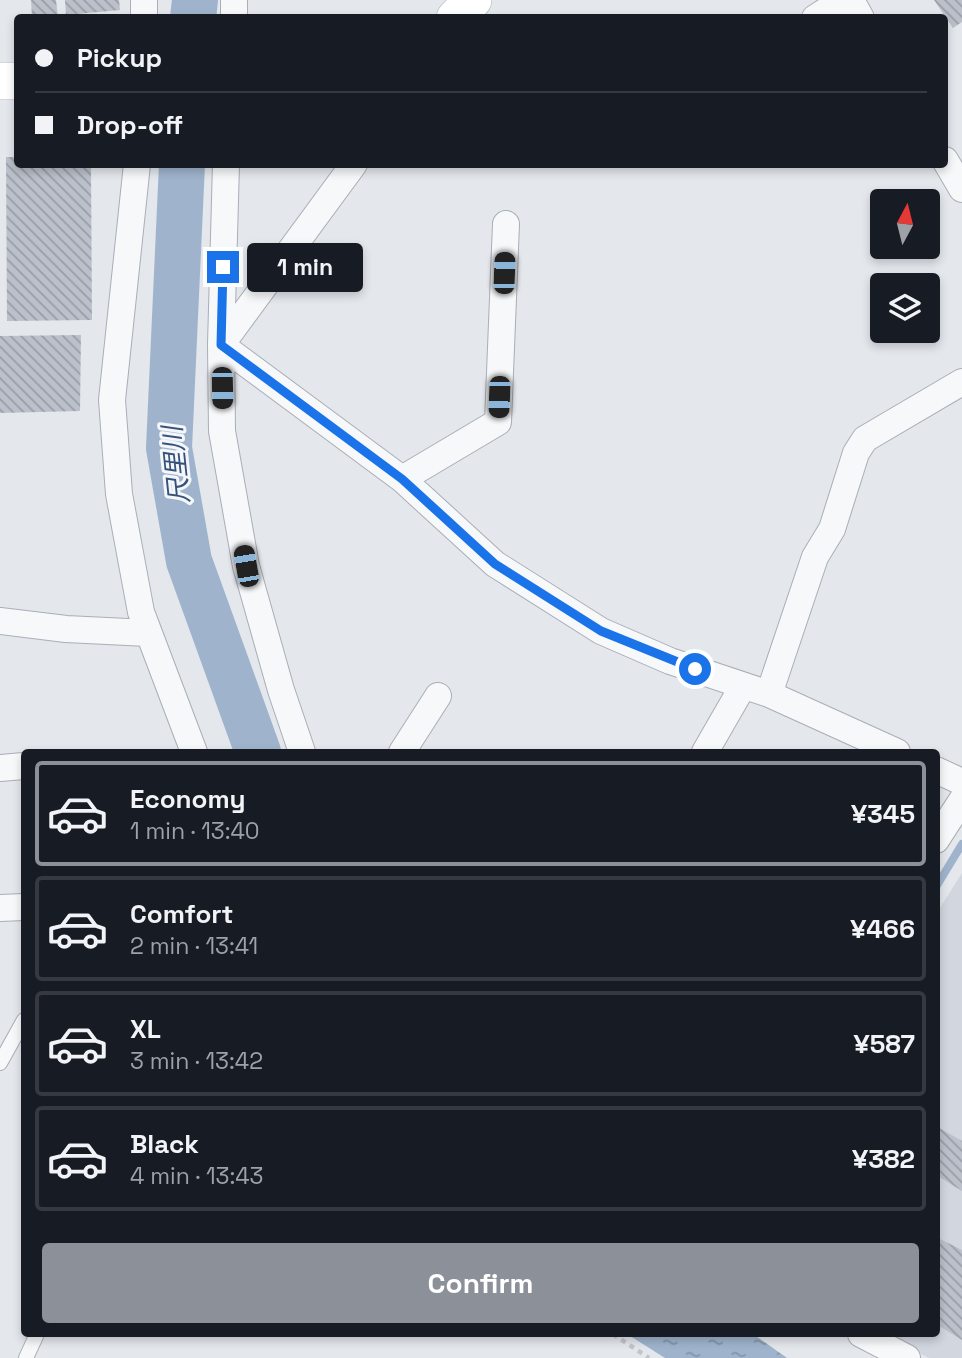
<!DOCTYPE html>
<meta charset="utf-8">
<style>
body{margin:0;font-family:"Space Grotesk","Noto Sans JP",sans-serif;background:#20242c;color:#f1f3f6;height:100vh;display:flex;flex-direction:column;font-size:26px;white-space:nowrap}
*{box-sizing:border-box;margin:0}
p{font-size:23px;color:#9ea1a6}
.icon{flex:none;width:38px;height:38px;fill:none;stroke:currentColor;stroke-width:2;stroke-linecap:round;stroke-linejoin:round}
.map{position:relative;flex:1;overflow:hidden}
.drawer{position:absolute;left:21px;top:749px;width:919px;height:588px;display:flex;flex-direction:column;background:#171b24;border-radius:7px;box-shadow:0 4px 10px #0003}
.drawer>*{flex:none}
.banner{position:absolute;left:14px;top:14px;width:934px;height:154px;border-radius:7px;box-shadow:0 4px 10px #0003;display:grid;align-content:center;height:154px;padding:0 21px;background:#171b24}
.needle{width:46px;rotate:7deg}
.controls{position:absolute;left:870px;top:189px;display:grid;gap:14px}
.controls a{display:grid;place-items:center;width:70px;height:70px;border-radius:7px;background:#171b24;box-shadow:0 4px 10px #0003;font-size:35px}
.end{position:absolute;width:32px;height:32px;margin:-16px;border:9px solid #1a73e8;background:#fff;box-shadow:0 0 0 4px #fff}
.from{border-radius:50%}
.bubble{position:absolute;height:49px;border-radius:7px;background:#171b24;box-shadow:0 4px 10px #0003;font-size:23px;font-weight:800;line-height:49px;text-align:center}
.car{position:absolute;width:21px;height:42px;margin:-21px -10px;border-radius:9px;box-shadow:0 0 5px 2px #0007;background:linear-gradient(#222 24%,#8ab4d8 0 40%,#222 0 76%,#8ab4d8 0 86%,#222 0)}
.banner b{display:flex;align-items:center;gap:24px;height:66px;font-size:26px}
.banner b+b{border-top:2px solid #363941}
.banner i{width:18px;height:18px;background:#f1f3f6}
ul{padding:12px 0 0;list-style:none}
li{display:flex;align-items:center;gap:21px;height:105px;margin:0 14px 10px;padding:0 7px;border:4px solid #363941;border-radius:7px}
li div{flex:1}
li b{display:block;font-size:26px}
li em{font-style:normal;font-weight:800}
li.active{border-color:#8c9099}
li>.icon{width:63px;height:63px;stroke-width:1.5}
.button{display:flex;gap:14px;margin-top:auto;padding:14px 21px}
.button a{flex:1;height:80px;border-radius:7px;background:#8c9099;color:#fff;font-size:28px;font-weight:800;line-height:80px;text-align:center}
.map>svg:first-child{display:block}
.built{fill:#d2d6de}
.water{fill:url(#water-ripples)}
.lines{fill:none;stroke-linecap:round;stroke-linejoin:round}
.stream{stroke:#9fb4cc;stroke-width:8}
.river{stroke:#9fb4cc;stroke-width:46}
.building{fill:url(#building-back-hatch)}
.lane-casing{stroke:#a9aeb7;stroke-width:16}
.street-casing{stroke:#a9aeb7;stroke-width:28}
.secondary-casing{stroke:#a9aeb7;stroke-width:38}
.path{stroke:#c2c5cb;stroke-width:4.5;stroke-dasharray:5 5;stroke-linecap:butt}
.lane{stroke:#f7f8fa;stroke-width:14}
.street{stroke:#f7f8fa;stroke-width:26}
.secondary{stroke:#fff;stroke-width:37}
.route{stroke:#1a73e8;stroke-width:9}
.labels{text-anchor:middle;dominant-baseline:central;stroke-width:6;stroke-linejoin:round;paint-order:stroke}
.water-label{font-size:26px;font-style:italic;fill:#34527a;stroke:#f4f6f9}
</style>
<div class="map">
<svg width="962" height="1358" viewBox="0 0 962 1358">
<defs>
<pattern id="water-ripples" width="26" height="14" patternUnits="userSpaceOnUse" patternTransform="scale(1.75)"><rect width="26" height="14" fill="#9fb4cc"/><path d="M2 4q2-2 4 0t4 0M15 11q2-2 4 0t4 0" fill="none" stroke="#8293a7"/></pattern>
<pattern id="building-back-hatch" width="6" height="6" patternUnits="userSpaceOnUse" patternTransform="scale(1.75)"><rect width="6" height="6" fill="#bbc0ca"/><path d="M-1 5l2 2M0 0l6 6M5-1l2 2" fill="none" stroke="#989da6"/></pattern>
</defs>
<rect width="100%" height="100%" fill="#e4e7ec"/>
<path class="built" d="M962,873V1358H929L884,1334H936V914Z"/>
<path class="water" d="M627,1334H753L787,1358H665Z"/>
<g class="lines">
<path class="stream" d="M936,887L962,844"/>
<path class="river" d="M193,18L195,0
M182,164L169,448L189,561L258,752"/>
</g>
<path class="building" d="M31,0H56L58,18H32Z
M65,0H119L120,10L66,15Z
M934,0H962V22L953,28Z
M6,157H18V164H91L92,320L7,321Z
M81,335L80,411L0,413V336Z
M936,1126L962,1141V1191L936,1175Z
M938,1238L962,1250V1340L936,1324V1241Z"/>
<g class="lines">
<defs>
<path id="lane" d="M0,1063L24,1020
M26,1358L37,1334"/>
<path id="street" d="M144,0V18
M234,0V18
M851,0L861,18
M815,18L843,0
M945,160L962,189
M137,164L112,400L119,494L141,612L194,752
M226,164L221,345L402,479L495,564L601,631L670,661L769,694L897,752
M402,479L498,422L506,224
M0,621L66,629L148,633
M769,694L815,557L832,529L856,453L865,439L962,382
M302,752L281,690L246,566L222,431L221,345L354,164
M402,752L438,696
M705,752L743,686
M0,768L24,766
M936,770L962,782
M936,840L962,800
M0,908L24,907
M861,1334L907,1358"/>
<path id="secondary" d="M455,18L473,0
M0,81H18"/>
</defs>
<use href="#lane" class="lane-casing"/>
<use href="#street" class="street-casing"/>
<use href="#secondary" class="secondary-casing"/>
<path class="path" d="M613,1334L649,1358"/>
<use href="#lane" class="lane"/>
<use href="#street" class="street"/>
<use href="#secondary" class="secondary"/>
</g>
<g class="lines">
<path class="route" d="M223,267L221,345L402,479L495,564L601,631L695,669"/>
</g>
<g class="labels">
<g class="water-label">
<text transform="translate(176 465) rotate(-96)">尺里川</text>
</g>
</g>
</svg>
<div class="controls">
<a><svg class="needle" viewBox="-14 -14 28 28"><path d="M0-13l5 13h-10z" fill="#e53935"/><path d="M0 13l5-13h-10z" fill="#9ea1a6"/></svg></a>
<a><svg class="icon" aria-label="layers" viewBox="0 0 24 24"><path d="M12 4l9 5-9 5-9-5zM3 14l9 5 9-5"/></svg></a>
</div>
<i class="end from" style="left:695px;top:669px"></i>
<i class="end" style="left:223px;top:267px"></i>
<div class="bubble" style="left:247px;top:243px;width:116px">1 min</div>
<i class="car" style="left:504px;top:273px;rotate:2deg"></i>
<i class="car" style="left:222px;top:388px;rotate:179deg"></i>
<i class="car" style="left:499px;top:397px;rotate:182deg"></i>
<i class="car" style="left:246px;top:566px;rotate:350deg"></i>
<div class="banner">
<b><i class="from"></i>Pickup</b>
<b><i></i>Drop-off</b>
</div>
<section class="drawer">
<ul>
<li class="active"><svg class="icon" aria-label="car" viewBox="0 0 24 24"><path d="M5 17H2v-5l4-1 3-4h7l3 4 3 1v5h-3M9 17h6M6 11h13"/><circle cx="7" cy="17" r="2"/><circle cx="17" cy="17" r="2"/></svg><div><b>Economy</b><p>1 min · 13:40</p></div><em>¥345</em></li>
<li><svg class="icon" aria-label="car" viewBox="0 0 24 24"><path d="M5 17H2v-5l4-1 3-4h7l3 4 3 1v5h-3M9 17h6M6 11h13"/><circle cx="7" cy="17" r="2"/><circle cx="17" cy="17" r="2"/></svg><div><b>Comfort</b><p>2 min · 13:41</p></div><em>¥466</em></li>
<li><svg class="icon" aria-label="car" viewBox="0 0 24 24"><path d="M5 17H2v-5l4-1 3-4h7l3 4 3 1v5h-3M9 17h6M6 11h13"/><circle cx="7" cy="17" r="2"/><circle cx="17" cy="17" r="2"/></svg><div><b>XL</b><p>3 min · 13:42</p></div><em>¥587</em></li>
<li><svg class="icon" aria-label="car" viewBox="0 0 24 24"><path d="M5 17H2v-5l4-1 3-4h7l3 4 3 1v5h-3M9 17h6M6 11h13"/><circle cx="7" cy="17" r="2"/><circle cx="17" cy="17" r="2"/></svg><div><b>Black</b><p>4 min · 13:43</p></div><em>¥382</em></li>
</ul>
<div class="button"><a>Confirm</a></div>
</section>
</div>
